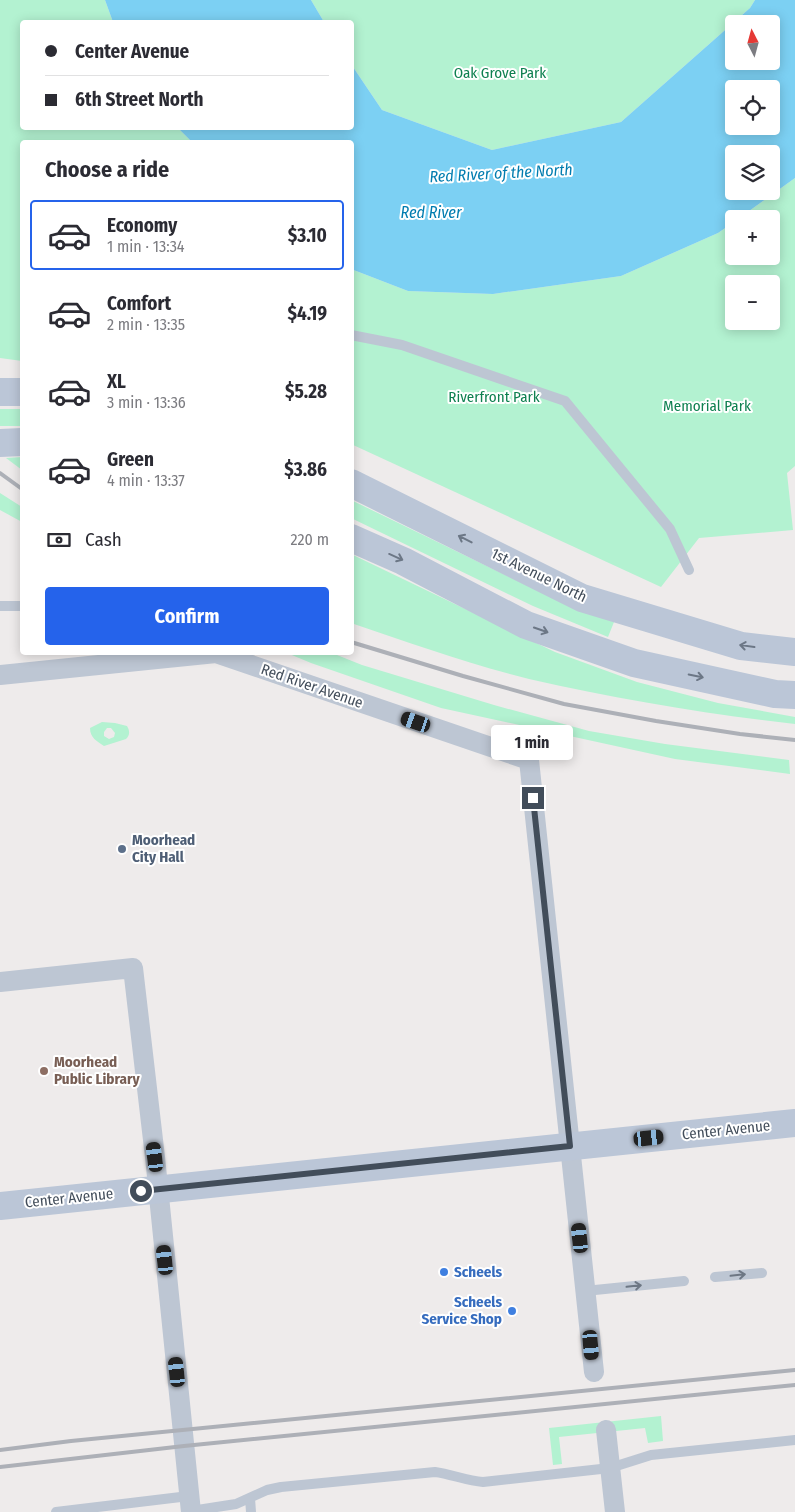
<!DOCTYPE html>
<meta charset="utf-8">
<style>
body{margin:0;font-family:"Fira Sans Condensed",sans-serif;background:#f7f7f7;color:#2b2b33;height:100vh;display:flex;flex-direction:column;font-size:19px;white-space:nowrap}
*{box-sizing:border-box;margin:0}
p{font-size:16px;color:#7c7c81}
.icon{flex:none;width:28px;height:28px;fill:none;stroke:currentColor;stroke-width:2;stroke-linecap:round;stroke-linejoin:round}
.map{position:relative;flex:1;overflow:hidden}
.panel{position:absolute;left:20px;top:140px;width:334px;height:515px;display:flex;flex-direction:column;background:#fff;border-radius:5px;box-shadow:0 2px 12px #0003}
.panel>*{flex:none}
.guide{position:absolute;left:20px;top:20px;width:334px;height:110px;border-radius:5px;box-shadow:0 2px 12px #0003;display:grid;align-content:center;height:110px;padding:0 25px;background:#fff}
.needle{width:32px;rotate:354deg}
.buttons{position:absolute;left:725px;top:15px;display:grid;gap:10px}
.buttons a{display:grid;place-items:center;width:55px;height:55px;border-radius:5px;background:#fff;box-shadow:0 2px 12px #0003;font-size:25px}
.end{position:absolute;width:22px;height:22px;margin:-11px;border:6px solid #424d5a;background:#fff;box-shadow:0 0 0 2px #fff}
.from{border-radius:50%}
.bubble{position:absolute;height:35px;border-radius:5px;background:#fff;box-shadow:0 2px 12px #0003;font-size:16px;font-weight:700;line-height:35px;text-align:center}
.car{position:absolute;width:15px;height:30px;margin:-15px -8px;border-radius:6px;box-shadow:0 0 4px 1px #0007;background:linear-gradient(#222 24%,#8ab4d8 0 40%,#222 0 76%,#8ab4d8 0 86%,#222 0)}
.guide b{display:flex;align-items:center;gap:18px;height:48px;font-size:19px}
.guide b+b{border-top:1px solid #e1e1e2}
.guide i{width:12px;height:12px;background:#2b2b33}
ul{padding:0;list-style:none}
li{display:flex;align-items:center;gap:15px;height:70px;margin:0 10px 8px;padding:0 15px;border:2px solid transparent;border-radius:5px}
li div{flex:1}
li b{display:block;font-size:19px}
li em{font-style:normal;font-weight:700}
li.current{border-color:#2563eb}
li>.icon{width:45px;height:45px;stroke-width:1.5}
h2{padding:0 25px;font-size:22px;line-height:60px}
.pay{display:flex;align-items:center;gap:12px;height:55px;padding:0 25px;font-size:19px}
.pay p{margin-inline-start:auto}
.action{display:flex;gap:10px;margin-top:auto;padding:10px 25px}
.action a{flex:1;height:58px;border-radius:5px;background:#2563eb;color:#fff;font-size:20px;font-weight:700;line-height:58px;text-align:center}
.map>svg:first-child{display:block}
.green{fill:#b3f2d1;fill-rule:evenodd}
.water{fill:#7cd0f3;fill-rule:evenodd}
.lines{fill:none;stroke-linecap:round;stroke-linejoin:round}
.lane{stroke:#bdc6d3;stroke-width:10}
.street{stroke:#bdc6d3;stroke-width:20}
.secondary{stroke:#bbc6d7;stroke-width:28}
.rail{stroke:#adb0b7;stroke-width:4}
.oneway{stroke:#6c7786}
.oneway2{stroke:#6d7784}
.route{stroke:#424d5a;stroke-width:6}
.service-dot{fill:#5c6f8a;stroke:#fff;stroke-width:2}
.education-dot{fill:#8d6e63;stroke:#fff;stroke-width:2}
.shop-dot{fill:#3f7fe0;stroke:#fff;stroke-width:2}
.labels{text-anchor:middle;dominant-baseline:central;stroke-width:4;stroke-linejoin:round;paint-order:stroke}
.park-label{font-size:15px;fill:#0e8050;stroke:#fff}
.street-label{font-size:15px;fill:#424d5a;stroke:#fff}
.service-label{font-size:15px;font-weight:bold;fill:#4e5e75;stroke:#fff;text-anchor:start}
.education-label{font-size:15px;font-weight:bold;fill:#785e54;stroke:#fff;text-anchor:start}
.shop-label{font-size:15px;font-weight:bold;fill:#366cbe;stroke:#fff;text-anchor:start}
.water-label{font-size:16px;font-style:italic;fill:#007caf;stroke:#fff}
</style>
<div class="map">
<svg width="795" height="1512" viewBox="0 0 795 1512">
<rect width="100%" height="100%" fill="#eeebeb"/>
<path class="green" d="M0,0H105L113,22H22V128H178L192,142H22V361L0,358Z
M311,0H755L750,8L621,122L492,150L382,110L351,64V22H324Z
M795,178V466L787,473L793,530L699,538L661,587L351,444V269L408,291L493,294L621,276L718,233L734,222V256H771V219H738ZM734,284H771V321H734Z
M0,409H22V426H0Z
M22,457V470L6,458Z
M0,493L22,507V522L0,510Z
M351,500L553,598L614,622L608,637L533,606L351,518Z
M351,554L555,652L637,682L718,703L795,717V724C706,714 617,699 529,679C469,664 410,643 351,623Z
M287,653H332L362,665L494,705L589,731L665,744L789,760L790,774L675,759L441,708L311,663Z
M102,722L115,723L127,726C130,731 130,735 126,739L104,746C97,741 90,738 90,728ZM107,728H111L115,733L114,737L109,739L104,736V732Z
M661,1416L663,1441L648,1443L645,1428L559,1437L562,1464L553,1465L549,1428Z"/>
<path class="water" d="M105,0H311L324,22H113Z
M755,0H795V178L738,219H734V222L718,233L621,276L493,294L408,291L351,269V142H192L178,128H351V64L382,110L492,150L621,122L750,8ZM734,24H771V61H734ZM734,89H771V126H734ZM734,154H771V191H734Z"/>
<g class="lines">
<path class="lane" d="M351,335L402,345L565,401L670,529L689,570
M0,606H22
M715,1277L762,1273
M585,1291L684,1281
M250,1498L251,1512
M191,1511L236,1504L267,1490L281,1487L435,1472C451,1474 467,1481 483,1482L610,1468L651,1455L795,1440
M56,1512L189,1496"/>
<path class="street" d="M0,675L216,653L529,760L594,1372
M0,982L133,968L155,1157L191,1512
M606,1430L615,1512"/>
<path class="secondary" d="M0,392H22
M0,443L22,442
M351,483L582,598L741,646L795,652
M351,538L403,561L526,625L634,663L775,694L795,695
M0,1206L795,1123"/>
<path class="rail" d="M0,473L22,489
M351,642L463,676L564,704L656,721L740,734L795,740
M0,1450L71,1441L795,1370
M0,1467L184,1446L795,1385"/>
</g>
<defs><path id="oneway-shaft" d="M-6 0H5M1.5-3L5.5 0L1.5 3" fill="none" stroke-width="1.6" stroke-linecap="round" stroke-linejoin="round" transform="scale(1.25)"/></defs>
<g class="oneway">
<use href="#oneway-shaft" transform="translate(465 539) rotate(-153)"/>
<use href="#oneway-shaft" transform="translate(396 557) rotate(24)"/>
<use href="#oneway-shaft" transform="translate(541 630) rotate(19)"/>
<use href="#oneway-shaft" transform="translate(747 646) rotate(-172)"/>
<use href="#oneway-shaft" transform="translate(696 676) rotate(12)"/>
</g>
<g class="oneway2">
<use href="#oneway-shaft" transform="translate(738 1275) rotate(-6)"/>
<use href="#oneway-shaft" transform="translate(634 1286) rotate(-6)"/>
</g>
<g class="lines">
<path class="route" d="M141,1191L570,1146L533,798"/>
</g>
<circle class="service-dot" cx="122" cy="849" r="5"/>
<circle class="education-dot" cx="44" cy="1071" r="5"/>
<g class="shop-dot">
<circle cx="444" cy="1272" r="5"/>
<circle cx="512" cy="1311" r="5"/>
</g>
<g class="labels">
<g class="park-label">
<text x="500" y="73">Oak Grove Park</text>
<text x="494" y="397">Riverfront Park</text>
<text x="707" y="406">Memorial Park</text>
</g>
<g class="street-label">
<text transform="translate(539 575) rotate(26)">1st Avenue North</text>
<text transform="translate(312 686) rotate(19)">Red River Avenue</text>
<text transform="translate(726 1130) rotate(-6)">Center Avenue</text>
<text transform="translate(69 1198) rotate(-6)">Center Avenue</text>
</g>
<g class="service-label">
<text x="132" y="840">Moorhead<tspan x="132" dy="17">City Hall</tspan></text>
</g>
<g class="education-label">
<text x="54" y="1062">Moorhead<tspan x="54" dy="17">Public Library</tspan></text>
</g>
<g class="shop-label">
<text x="454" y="1272">Scheels</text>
<text x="502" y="1302" text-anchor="end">Scheels<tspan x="502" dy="17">Service Shop</tspan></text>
</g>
<g class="water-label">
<text transform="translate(501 173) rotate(-3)">Red River of the North</text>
<text x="431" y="212">Red River</text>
</g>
</g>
</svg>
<div class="buttons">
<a><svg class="needle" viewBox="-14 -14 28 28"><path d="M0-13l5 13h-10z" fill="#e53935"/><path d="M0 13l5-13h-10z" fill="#7c7c81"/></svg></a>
<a><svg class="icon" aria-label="locate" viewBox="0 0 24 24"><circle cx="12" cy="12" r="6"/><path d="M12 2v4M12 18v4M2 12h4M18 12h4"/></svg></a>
<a><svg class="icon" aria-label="layers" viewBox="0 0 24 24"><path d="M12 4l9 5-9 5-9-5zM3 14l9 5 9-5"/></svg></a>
<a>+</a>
<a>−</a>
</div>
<i class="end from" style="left:141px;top:1191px"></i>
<i class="end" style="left:533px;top:798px"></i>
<div class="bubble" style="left:491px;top:725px;width:82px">1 min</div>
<i class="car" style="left:416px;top:722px;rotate:289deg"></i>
<i class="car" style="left:649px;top:1138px;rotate:84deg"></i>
<i class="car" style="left:155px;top:1157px;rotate:353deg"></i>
<i class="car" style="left:580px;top:1238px;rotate:354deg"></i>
<i class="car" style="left:165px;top:1260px;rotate:354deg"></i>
<i class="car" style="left:591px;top:1345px;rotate:175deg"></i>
<i class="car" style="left:177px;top:1372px;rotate:354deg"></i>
<div class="guide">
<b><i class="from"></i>Center Avenue</b>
<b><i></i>6th Street North</b>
</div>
<section class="panel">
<h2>Choose a ride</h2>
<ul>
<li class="current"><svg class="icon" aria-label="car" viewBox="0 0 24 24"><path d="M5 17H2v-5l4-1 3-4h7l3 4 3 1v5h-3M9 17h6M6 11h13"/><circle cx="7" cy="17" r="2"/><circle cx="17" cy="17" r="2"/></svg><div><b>Economy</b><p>1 min · 13:34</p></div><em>$3.10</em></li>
<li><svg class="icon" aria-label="car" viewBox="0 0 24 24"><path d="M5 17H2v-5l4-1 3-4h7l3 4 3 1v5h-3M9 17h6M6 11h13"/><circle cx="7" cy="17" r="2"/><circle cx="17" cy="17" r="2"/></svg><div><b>Comfort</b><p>2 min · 13:35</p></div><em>$4.19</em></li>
<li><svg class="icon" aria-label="car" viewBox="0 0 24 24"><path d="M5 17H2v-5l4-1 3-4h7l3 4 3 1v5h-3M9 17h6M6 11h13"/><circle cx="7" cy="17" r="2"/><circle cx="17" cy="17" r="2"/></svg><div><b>XL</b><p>3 min · 13:36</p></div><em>$5.28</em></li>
<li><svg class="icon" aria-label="car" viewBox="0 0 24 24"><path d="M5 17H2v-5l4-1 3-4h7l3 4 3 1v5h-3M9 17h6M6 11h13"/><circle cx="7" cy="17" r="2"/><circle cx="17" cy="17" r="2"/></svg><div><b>Green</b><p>4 min · 13:37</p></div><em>$3.86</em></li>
</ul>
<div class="pay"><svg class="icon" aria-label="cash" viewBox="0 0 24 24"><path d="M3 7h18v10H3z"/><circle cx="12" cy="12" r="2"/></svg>Cash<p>220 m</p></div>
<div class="action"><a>Confirm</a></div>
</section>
</div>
